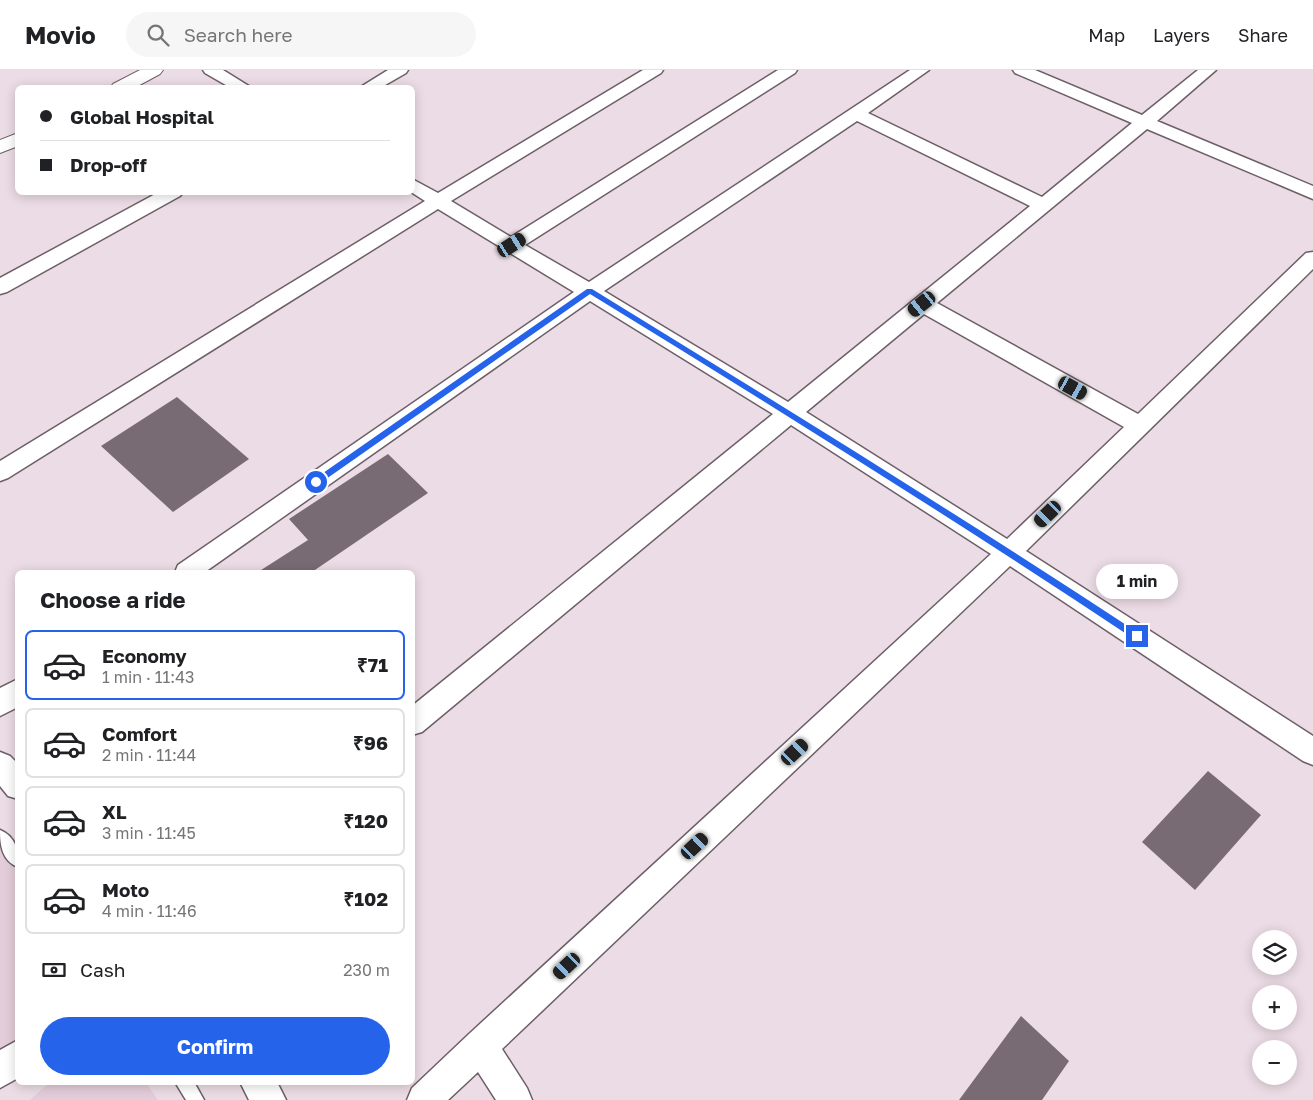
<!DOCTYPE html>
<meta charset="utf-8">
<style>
body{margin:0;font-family:"Golos Text",sans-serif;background:#f6f6f6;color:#202124;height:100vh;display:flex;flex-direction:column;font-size:19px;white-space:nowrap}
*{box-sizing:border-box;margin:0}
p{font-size:16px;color:#757577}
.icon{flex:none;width:28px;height:28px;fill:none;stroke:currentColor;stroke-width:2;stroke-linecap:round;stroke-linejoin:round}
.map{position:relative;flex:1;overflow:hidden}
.drawer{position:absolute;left:15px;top:500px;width:400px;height:515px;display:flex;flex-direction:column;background:#fff;border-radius:8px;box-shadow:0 2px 12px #0003}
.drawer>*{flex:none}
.top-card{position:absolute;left:15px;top:15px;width:400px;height:110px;border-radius:8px;box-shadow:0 2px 12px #0003;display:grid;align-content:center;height:110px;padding:0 25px;background:#fff}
.tools{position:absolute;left:1252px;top:860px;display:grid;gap:10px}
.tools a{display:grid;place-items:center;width:45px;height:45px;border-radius:50%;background:#fff;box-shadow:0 2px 12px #0003;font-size:25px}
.end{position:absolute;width:22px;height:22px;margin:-11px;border:6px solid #2563eb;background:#fff;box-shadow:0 0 0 2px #fff}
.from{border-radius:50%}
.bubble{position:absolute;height:35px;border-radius:18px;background:#fff;box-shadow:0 2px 12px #0003;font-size:16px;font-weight:700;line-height:35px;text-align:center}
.car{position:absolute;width:15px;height:30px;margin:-15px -8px;border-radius:6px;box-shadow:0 0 4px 1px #0007;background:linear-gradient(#222 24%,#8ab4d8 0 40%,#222 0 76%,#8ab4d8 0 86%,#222 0)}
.top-card b{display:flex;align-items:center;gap:18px;height:48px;font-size:19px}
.top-card b+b{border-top:1px solid #e0e0e0}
.top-card i{width:12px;height:12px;background:#202124}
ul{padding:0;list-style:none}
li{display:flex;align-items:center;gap:15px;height:70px;margin:0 10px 8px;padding:0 15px;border:2px solid #e0e0e0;border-radius:8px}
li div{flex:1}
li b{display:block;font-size:19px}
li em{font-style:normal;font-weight:700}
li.current{border-color:#2563eb}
li>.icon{width:45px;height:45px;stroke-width:1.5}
h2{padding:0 25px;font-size:22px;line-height:60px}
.pay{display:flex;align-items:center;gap:12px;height:55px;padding:0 25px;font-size:19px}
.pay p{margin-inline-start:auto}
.button{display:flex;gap:10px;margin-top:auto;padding:10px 25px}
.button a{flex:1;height:58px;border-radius:30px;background:#2563eb;color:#fff;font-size:20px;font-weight:700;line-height:58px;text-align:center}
header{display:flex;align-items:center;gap:30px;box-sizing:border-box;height:70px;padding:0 25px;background:#fff;border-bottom:1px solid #e0e0e0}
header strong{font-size:24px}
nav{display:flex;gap:28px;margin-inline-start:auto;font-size:18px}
.search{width:350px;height:45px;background:#f6f6f6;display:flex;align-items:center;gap:12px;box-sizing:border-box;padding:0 18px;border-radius:28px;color:#757577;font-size:19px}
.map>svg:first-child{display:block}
.built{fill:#e4cdda}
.building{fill:#796b73}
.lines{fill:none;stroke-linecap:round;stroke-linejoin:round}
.service-casing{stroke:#6d5f67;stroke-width:3}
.minor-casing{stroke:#6d5f67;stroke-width:3}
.tertiary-casing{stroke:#6d5f67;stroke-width:2}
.service{fill:#fff;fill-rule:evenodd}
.minor{fill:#fff;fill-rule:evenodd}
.tertiary{fill:#fff;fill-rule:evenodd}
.route{fill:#2563eb}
</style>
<header>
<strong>Movio</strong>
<div class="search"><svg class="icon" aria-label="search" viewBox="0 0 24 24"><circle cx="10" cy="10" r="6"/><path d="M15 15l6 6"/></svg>Search here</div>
<nav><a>Map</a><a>Layers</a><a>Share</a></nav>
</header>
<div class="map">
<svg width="1313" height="1030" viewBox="0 0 1313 1030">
<rect width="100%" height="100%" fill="#ecdce5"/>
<path class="built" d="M0,778L18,799L17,968L0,984Z
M50,1012L146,1013L158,1030H30Z"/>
<path class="building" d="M177,327L249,389L173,442L101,376Z
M388,384L428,423L312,502H258L308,470L289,449Z
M1208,701L1261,745L1195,820L1142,772Z
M1021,946L1069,991L1042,1030H959Z"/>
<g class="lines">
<defs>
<path id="service" d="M0,760C17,767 18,782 18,797C2,791 0,775 0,760Z
M175,1012H194L204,1030H186Z"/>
<path id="minor" d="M203,0H223L252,18H231L205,3Z
M388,0H408L406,3L380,18H359Z
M643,0H663L661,3L451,131L511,167L778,0H797L795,3L525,175L589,212L910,0H929L868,43L1042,127L1132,53L1015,3L1013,0H1035L1142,45L1198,0H1216L1157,51L1313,116V129L1147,59L937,233L1138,344L1306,183L1313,182V199L1026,481L1313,666V695L1303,691L1010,496L502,979L527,1018L532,1030H496L478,1002L448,1030H407L412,1018L469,964L991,484L791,355L422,662L412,665V636L773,344L590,231L205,502H175L178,495L574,222L438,139L8,408L0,411V391L425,131L411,122L412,109L438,123ZM857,51L1030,136L788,332L604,221ZM924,244L1124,357L1007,469L806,342Z
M159,122H183L180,126L7,222L0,224V208Z
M18,609V637L0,646V618Z
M0,682L10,686L18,694V729L8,726L0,716Z
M18,970V1008L0,1018V980Z
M240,1012H277L286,1030H249Z"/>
<path id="tertiary" d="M140,0H163L160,4L134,18H110L113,14Z
M18,63V76L0,83V70Z"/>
</defs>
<use href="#service" class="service-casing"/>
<use href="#minor" class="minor-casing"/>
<use href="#tertiary" class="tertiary-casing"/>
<use href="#service" class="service"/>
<use href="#minor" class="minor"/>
<use href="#tertiary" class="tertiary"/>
</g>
<path class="route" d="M587,219H592C776,332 959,445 1140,564V569H1134C955,450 773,336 590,224L319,414H313V410Z"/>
</svg>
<div class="tools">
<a><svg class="icon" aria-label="layers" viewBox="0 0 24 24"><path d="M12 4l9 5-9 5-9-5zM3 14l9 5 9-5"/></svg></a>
<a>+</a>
<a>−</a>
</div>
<i class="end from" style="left:316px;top:412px"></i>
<i class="end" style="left:1137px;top:566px"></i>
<div class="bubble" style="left:1096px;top:494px;width:82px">1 min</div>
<i class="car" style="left:512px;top:175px;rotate:58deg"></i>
<i class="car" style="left:922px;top:234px;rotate:231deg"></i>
<i class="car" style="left:1073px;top:318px;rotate:119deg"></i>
<i class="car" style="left:1048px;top:444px;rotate:226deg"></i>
<i class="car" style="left:795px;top:682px;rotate:47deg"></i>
<i class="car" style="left:695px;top:776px;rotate:47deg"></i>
<i class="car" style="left:567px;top:896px;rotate:227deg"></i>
<div class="top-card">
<b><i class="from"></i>Global Hospital</b>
<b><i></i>Drop-off</b>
</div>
<section class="drawer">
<h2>Choose a ride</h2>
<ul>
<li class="current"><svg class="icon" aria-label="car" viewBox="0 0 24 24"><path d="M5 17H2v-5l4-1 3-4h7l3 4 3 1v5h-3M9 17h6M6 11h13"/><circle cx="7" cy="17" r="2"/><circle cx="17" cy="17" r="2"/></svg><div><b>Economy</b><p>1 min · 11:43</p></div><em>₹71</em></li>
<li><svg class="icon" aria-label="car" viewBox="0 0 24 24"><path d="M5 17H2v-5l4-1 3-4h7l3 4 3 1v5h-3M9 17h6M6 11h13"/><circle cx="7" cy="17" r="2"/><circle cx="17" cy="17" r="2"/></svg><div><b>Comfort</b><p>2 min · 11:44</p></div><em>₹96</em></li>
<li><svg class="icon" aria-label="car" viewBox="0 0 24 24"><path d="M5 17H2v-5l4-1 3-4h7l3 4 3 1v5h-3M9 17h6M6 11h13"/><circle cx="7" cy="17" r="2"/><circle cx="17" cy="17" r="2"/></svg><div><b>XL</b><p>3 min · 11:45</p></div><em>₹120</em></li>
<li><svg class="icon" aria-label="car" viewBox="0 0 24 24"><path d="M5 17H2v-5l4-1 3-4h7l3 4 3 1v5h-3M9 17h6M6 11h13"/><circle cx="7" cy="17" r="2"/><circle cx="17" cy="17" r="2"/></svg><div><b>Moto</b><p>4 min · 11:46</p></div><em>₹102</em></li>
</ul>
<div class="pay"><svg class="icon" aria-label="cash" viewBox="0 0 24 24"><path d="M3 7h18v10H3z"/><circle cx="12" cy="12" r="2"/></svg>Cash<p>230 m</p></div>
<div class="button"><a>Confirm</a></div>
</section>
</div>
